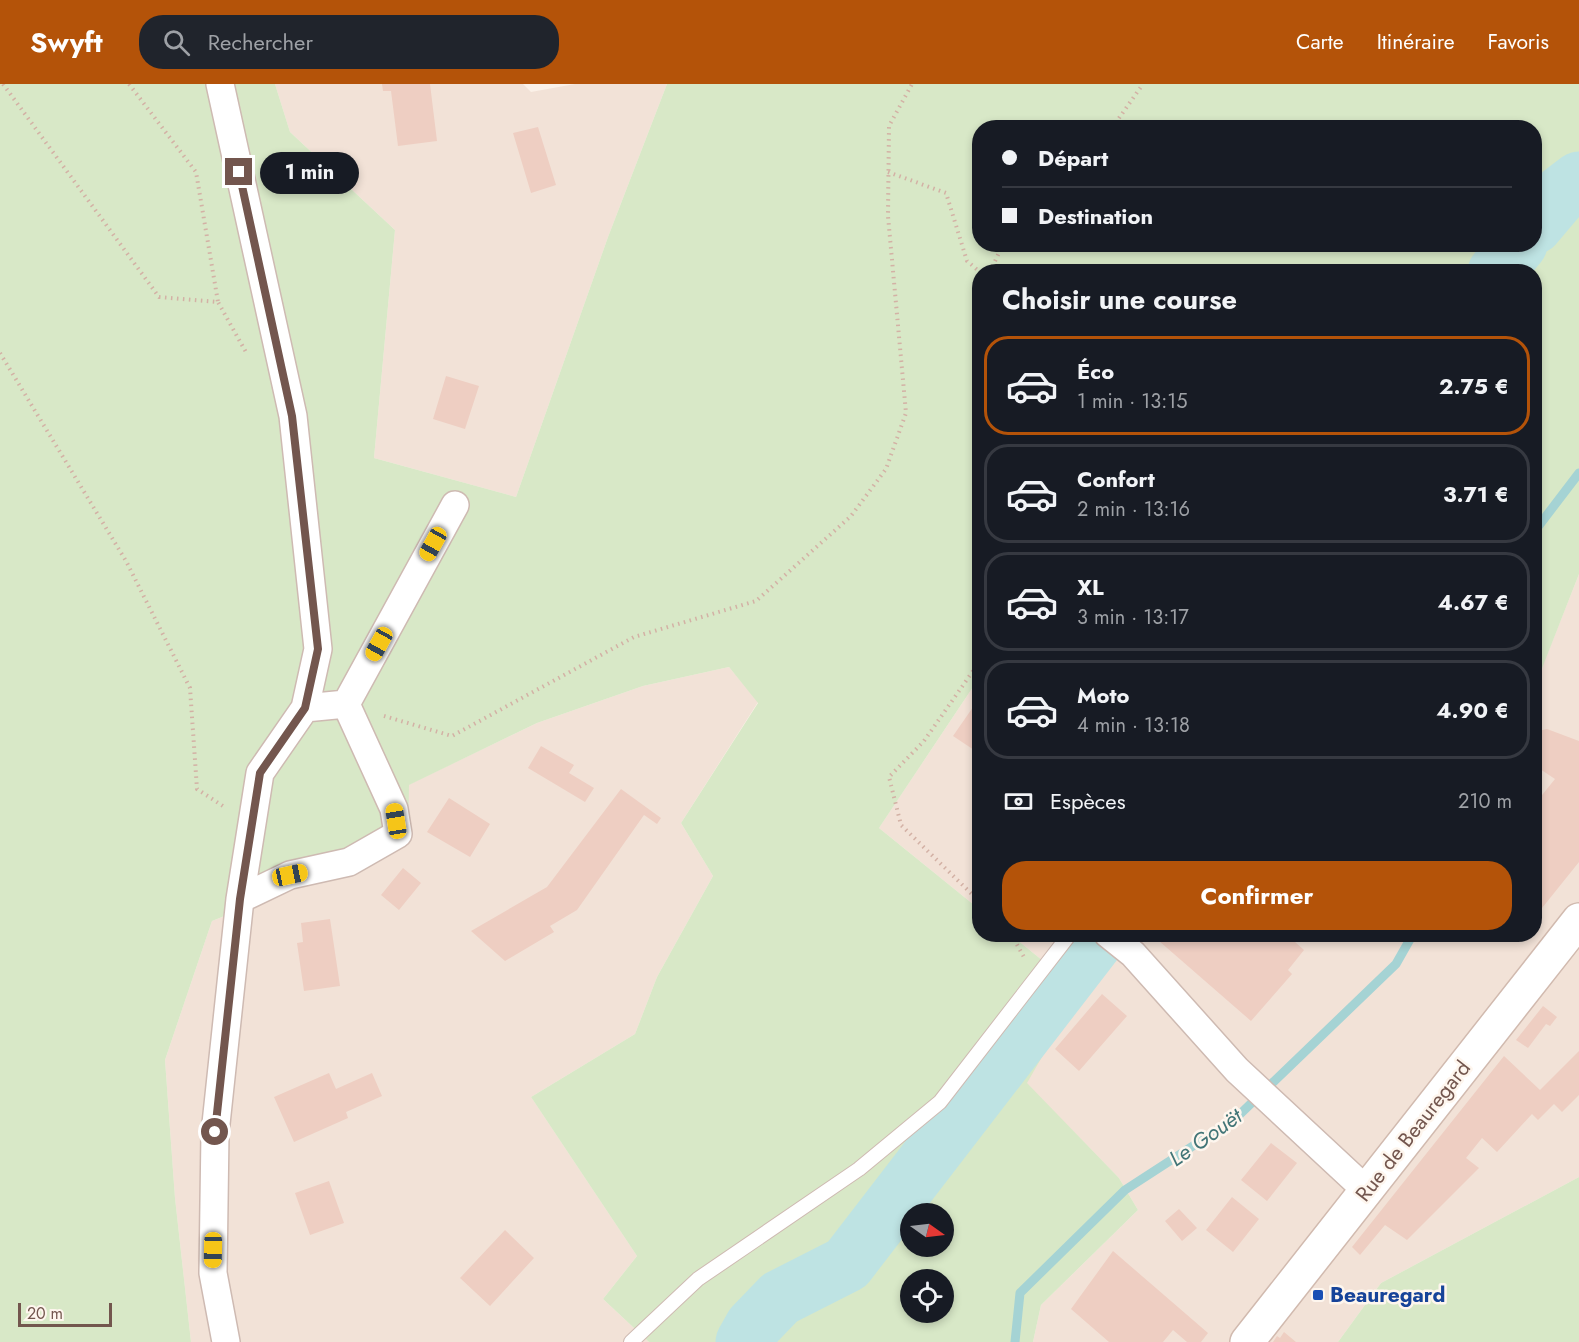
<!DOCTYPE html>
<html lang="fr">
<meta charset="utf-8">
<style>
body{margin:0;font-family:Jost,sans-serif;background:#20242c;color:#f1f3f6;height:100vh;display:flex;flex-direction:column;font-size:22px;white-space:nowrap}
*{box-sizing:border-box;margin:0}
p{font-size:20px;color:#9ea1a6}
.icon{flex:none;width:33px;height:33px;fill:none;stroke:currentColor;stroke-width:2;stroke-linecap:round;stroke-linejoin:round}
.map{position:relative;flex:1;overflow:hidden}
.sheet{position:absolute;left:972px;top:180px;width:570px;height:678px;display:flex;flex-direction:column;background:#171b24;border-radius:24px;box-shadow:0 3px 9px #0003}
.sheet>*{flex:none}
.top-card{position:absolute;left:972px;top:36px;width:570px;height:132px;border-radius:24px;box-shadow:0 3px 9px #0003;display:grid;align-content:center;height:132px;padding:0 30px;background:#171b24}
.needle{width:39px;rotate:104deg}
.controls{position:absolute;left:900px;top:1119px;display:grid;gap:12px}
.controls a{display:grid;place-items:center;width:54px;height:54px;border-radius:50%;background:#171b24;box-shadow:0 3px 9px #0003;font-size:30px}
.scale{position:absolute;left:18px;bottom:15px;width:94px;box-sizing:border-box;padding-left:6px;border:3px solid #73564e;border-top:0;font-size:16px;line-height:21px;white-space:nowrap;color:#73564e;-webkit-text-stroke:4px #fef6ee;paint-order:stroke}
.end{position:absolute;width:27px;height:27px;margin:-14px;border:8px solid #73564e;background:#fff;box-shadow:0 0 0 3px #fff}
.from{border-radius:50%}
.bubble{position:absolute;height:42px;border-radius:21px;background:#171b24;box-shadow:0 3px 9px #0003;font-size:20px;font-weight:700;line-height:42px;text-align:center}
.car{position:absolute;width:18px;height:36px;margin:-18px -9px;border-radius:8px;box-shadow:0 0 4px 2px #0007;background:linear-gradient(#f5c518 24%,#345 0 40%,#f5c518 0 76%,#345 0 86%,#f5c518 0)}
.top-card b{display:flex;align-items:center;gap:21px;height:57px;font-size:22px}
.top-card b+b{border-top:2px solid #363941}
.top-card i{width:15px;height:15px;background:#f1f3f6}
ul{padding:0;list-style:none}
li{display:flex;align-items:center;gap:18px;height:99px;margin:0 12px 9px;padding:0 18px;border:3px solid #363941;border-radius:24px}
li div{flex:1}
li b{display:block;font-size:22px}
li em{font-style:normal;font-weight:700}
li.selected{border-color:#b45309}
li>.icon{width:54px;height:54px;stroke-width:1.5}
h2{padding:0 30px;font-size:27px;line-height:72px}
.pay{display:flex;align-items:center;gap:15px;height:66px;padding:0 30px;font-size:22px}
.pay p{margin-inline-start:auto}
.primary-button{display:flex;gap:12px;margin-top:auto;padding:12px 30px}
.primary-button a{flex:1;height:69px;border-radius:24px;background:#b45309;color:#fff;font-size:24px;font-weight:700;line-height:69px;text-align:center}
header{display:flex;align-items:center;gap:36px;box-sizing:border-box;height:84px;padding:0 30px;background:#b45309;color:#fff}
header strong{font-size:28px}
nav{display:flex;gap:33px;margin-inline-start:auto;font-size:21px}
.search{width:420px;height:54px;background:#20242c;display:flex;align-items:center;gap:15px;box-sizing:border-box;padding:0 21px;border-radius:24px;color:#9ea1a6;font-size:22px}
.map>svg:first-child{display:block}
.residential{fill:#f2e2d7}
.green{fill:#d8e8c7;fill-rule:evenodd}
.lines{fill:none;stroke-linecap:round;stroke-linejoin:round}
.stream{stroke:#a5d3d4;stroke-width:9}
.river{stroke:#bee3e3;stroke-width:57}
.building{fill:#eecec2}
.service-casing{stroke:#cebab2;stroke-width:16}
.minor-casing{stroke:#cebab2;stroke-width:30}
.secondary-casing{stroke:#d1baaf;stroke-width:36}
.path{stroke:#d3b1a5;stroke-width:4;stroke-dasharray:1.5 4.5;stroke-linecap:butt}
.service{stroke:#fff;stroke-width:14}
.minor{stroke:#fff;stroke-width:27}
.secondary{stroke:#fff;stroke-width:33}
.route{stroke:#73564e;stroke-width:8}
.transit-dot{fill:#1a4fb4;stroke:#fef6ee;stroke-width:2}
.labels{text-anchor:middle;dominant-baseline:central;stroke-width:5;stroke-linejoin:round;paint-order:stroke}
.street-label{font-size:21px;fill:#73564e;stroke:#fef6ee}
.transit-label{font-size:21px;font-weight:bold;fill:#164399;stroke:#fef6ee;text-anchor:start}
.water-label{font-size:22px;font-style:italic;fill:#427577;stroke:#fef6ee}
</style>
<header>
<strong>Swyft</strong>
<div class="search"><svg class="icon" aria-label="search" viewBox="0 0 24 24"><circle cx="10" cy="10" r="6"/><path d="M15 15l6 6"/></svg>Rechercher</div>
<nav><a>Carte</a><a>Itinéraire</a><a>Favoris</a></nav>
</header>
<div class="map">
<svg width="1579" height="1258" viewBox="0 0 1579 1258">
<rect width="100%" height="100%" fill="#fbf1e8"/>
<path class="residential" d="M275,0H523L531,8L575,0H667L608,153L516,413L374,374L395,146L290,48Z
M1579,490V1093L1381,1199L1338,1258H1033L1041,1221L1138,1126L1119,1094L1026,999L1080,907L1011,851L1534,850L1535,583L1541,586Z
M729,583L758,618L681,739L713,792L657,893L635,950L531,1013L637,1172L603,1215L649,1258H191L175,1114L165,976L212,837L325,793L408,701L537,639L643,602Z
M979,594V825L879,744Z"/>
<path class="green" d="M0,0H275L290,48L395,146L374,374L516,413L608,153L667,0H1579V490L1541,587L1534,583V188H980L979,594L879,744L979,825L980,850L1011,851L1080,907L1027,999L1119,1094L1138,1126L1041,1221L1033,1258H649L603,1215L637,1172L531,1013L635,950L657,893L713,792L681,739L758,619L729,583L643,602L537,639L409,701L408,759L212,837L165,976L175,1114L191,1258H0ZM980,44H1534V160H980ZM910,1130H944V1162H910ZM910,1196H944V1228H910Z
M1579,1093V1258H1338L1381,1199Z"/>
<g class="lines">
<path class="stream" d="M1534,448L1579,389
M1015,1258L1020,1209L1125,1106L1236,1034L1396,880L1413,850"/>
<path class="river" d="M1534,142L1562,109L1579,96
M1496,188L1519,160
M744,1258L753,1242L780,1214L847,1180L1101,850"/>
</g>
<path class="building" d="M382,0H430L437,57L398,62L391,7H383Z
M538,43L556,101L531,109L513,49Z
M446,292L479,302L465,345L433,335Z
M980,613V670L953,652Z
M1547,645L1579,657V778L1534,834V736L1541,728L1534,721L1555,695L1534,681V648Z
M541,662L574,681L569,689L594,704L585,718L528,684Z
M621,705L661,734L657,740L644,731L577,826L550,842L554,848L505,877L471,847L547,803Z
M449,714L490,740L470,773L427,748Z
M403,784L421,799L399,826L381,811Z
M330,835L340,902L304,907L297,859L303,858L301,839Z
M1151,850H1247L1255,858L1261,850H1286L1304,866L1288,886L1292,890L1251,937Z
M1102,910L1127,932L1079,987L1055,965Z
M1543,922L1557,933L1550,942L1546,940L1528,964L1516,956Z
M1579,967V1011L1562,1028L1554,1020L1538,1036L1532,1030L1497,1068L1482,1054L1466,1074L1479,1084L1407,1156L1385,1141L1360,1171L1352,1163L1504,972L1540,1006Z
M329,989L336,1005L372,989L382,1012L346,1028L348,1034L294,1058L274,1013Z
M1271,1059L1297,1079L1267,1117L1241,1096Z
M329,1097L344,1139L310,1151L295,1109Z
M1232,1113L1259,1135L1233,1168L1206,1146Z
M1179,1125L1197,1144L1182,1157L1165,1137Z
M505,1146L534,1174L490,1222L460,1194Z
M1113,1167L1208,1249L1201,1258H1187L1173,1246L1163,1258H1109L1071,1225Z
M1284,1248L1296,1258H1273L1277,1252L1280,1254Z"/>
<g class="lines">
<defs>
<path id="service" d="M631,1258L698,1195L859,1085L940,1018L1070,850"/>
<path id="minor" d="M220,0L293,332L318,565L305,624
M346,620L455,421
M240,815L290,791L349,778L398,750L394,725L346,620
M1108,850L1133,870L1237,986L1366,1106
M226,1258L213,1189L215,1049L240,815L260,689L305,624L346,620"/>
<path id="secondary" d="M1247,1258L1579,836"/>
</defs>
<use href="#service" class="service-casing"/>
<use href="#minor" class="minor-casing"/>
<use href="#secondary" class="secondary-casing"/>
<path class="path" d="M3,0L159,213L218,218L247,270
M129,0L196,88L218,218
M1112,44L1143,0
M888,88L946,109L967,177L980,188
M990,188L1003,160
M0,269L126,477L190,604L197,705L226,724
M980,577L924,657L889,693L901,741L980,818
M384,632L452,652L634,553L756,517L851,432L886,385L906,329L888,132L889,42L912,0
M1011,850L1024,873"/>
<use href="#service" class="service"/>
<use href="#minor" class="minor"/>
<use href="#secondary" class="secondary"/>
</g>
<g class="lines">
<path class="route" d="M215,1048L240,815L260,689L305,624L318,565L292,332L239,88"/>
</g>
<rect class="transit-dot" x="1312" y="1205" width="12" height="12" rx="3"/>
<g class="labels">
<g class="street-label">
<text transform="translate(1413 1047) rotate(-52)">Rue de Beauregard</text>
</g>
<g class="transit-label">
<text x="1330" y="1211">Beauregard</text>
</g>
<g class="water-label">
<text transform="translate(1205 1053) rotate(-35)">Le Gouët</text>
</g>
</g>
</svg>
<div class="controls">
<a><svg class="needle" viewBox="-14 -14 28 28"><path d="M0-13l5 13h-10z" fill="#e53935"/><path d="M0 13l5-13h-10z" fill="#9ea1a6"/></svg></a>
<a><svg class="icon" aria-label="locate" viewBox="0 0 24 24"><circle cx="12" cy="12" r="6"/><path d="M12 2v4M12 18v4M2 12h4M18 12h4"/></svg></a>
</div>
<div class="scale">20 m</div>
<i class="end from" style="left:215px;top:1048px"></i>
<i class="end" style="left:239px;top:88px"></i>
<div class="bubble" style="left:260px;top:68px;width:99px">1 min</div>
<i class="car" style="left:433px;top:460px;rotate:209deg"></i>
<i class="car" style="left:379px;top:560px;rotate:209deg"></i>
<i class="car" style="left:396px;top:737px;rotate:351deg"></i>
<i class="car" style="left:290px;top:791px;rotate:78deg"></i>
<i class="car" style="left:213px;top:1166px;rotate:181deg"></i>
<div class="top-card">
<b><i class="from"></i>Départ</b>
<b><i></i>Destination</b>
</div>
<section class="sheet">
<h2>Choisir une course</h2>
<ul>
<li class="selected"><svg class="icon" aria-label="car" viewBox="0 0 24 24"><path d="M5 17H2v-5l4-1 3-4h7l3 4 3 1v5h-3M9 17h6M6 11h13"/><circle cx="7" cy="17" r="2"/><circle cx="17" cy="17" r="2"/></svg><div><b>Éco</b><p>1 min · 13:15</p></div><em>2.75 €</em></li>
<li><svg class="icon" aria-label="car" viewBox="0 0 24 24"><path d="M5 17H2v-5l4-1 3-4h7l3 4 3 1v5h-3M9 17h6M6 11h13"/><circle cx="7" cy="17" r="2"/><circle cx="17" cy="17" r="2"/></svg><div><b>Confort</b><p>2 min · 13:16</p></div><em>3.71 €</em></li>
<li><svg class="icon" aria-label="car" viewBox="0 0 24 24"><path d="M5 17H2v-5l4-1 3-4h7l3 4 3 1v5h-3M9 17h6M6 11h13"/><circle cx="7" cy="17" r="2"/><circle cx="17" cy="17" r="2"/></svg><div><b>XL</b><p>3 min · 13:17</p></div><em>4.67 €</em></li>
<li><svg class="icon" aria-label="car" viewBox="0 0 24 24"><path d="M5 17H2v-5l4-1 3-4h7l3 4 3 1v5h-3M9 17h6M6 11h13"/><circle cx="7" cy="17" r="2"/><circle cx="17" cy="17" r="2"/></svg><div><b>Moto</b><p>4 min · 13:18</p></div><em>4.90 €</em></li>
</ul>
<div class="pay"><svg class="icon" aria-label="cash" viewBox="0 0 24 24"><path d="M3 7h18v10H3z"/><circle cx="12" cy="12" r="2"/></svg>Espèces<p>210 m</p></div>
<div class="primary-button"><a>Confirmer</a></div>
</section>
</div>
